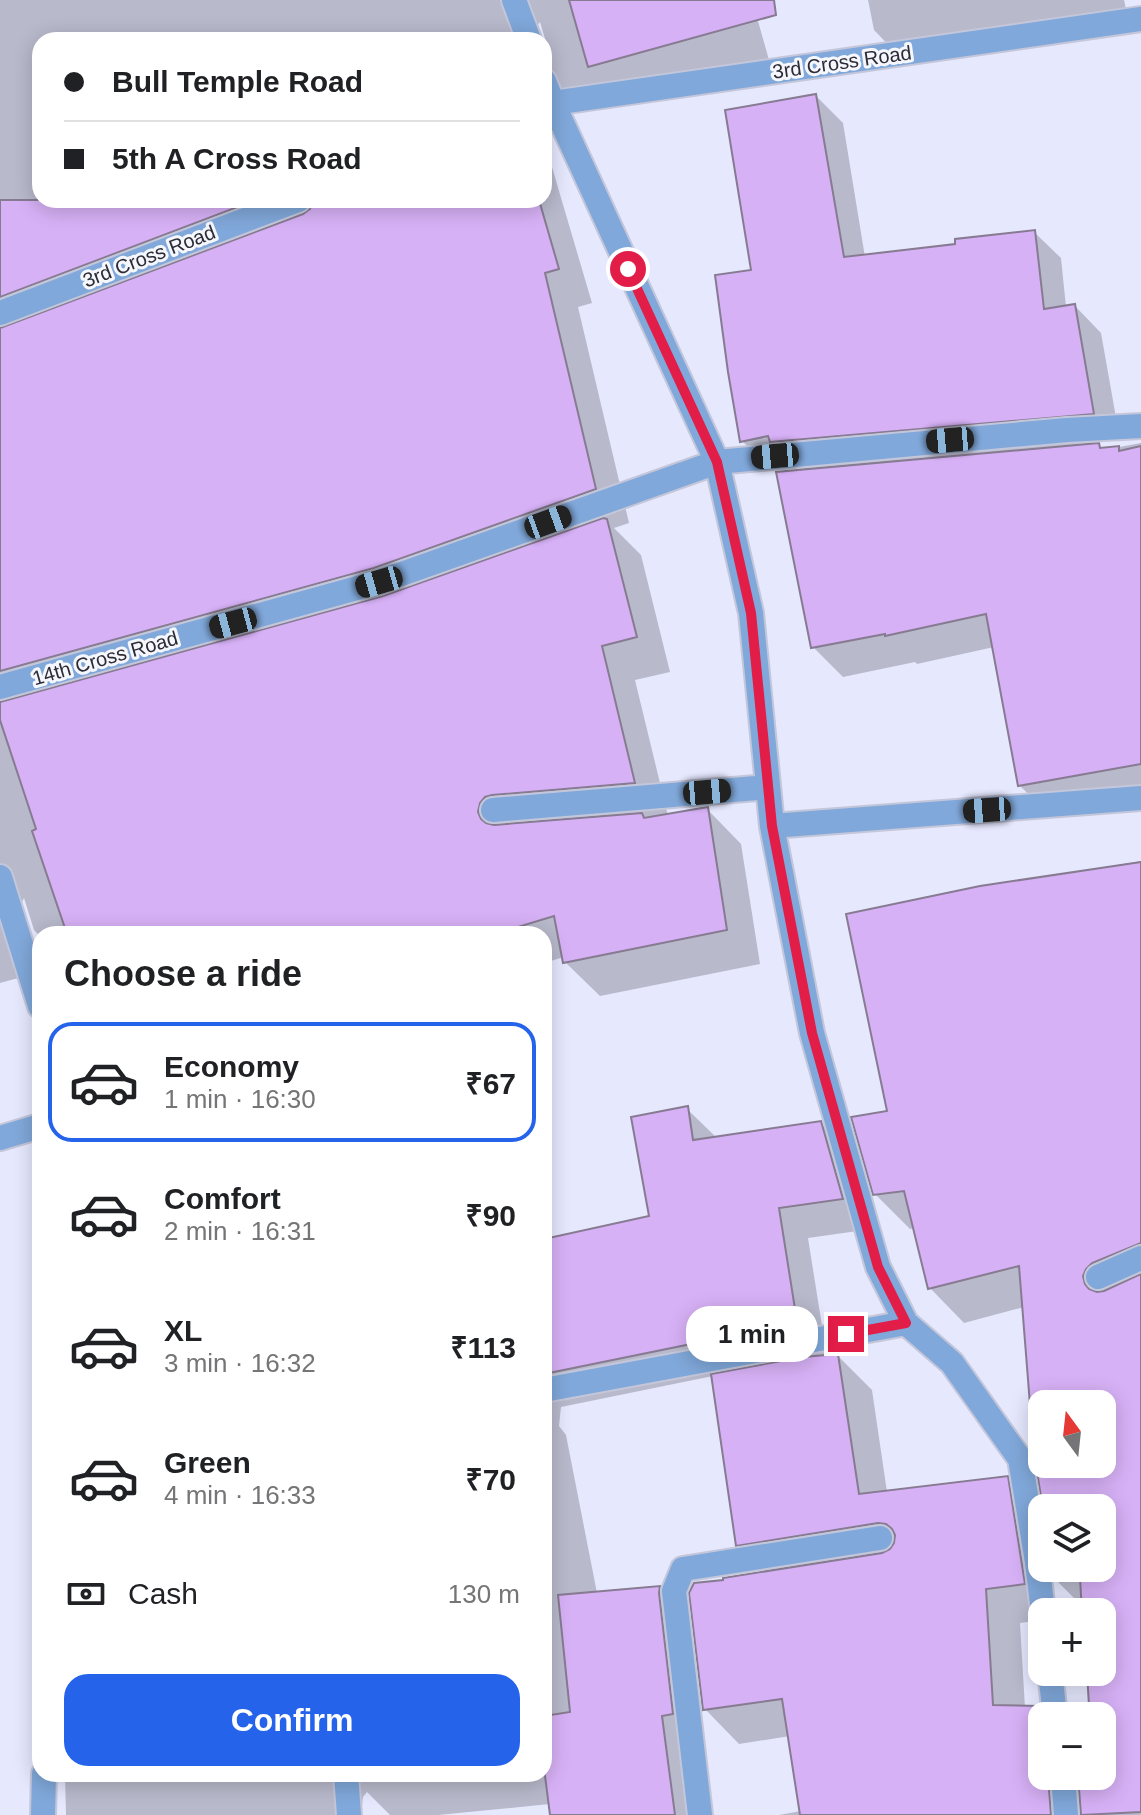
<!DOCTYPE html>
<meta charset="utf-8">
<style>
body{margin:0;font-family:Arial,sans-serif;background:#f6f6f6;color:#202124;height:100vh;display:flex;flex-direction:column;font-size:30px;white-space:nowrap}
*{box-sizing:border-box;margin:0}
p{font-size:26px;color:#757577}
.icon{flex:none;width:44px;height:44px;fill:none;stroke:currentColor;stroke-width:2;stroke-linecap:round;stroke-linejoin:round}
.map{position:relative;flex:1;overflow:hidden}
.sheet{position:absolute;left:32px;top:926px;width:520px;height:856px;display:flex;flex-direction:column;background:#fff;border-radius:24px;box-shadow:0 4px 20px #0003}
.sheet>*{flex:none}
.top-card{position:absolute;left:32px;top:32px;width:520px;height:176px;border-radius:24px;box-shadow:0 4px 20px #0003;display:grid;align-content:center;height:176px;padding:0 32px;background:#fff}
.needle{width:52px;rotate:345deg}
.tools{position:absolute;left:1028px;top:1390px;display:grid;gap:16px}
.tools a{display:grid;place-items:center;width:88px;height:88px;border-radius:16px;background:#fff;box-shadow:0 4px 20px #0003;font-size:40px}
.end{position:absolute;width:36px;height:36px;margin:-18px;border:10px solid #e11d48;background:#fff;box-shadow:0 0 0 4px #fff}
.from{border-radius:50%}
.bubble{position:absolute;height:56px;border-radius:24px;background:#fff;box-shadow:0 4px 20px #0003;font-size:26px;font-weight:700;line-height:56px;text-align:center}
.car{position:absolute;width:24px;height:48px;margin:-24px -12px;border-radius:10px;box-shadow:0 0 6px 2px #0007;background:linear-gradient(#222 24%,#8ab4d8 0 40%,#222 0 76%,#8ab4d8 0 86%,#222 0)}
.top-card b{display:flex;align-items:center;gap:28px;height:76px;font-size:30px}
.top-card b+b{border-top:2px solid #e0e0e0}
.top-card i{width:20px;height:20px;background:#202124}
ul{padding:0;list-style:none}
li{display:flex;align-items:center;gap:24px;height:120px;margin:0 16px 12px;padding:0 16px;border:4px solid transparent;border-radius:24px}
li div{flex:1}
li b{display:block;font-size:30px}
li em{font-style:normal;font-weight:700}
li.on{border-color:#2563eb}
li>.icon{width:72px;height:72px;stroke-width:1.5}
h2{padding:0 32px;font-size:36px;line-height:96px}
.pay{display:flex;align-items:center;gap:20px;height:88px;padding:0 32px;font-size:30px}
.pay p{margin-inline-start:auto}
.action{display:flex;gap:16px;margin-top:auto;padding:16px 32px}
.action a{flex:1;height:92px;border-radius:24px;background:#2563eb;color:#fff;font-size:32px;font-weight:700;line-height:92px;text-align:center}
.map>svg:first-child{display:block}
.shadow{fill:#0003;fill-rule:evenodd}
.building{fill:#d7b1f6;stroke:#877b92;stroke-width:2;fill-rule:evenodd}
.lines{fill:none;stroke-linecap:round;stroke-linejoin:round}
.street-casing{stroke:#c4c6da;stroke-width:28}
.street{stroke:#80a8da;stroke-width:24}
.route{stroke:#e11d48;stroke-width:10}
.labels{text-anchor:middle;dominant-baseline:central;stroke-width:6;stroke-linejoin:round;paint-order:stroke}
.street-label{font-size:20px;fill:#2b2c36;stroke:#f6f7fc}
</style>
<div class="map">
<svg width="1141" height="1815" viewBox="0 0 1141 1815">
<rect width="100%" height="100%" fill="#e6e8fe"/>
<path class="shadow" d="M0,0H752L769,60L587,102L563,117L544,122V47L546,42L540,22L533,32V40H40V200H544V140L592,303L578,307L629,523L614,528L641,555L670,672L635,680L668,816L707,809L741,844L760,964L600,996L565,962L564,957L544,963V934H40V936L34,930L24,898L19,908L37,973L0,983Z
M868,0H1124L1129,22L901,58L874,30Z
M816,96L843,123L865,257L957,245L1034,232L1061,258L1066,307L1075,306L1101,333L1120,440L1095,442L1103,450L1141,443V799L1049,814L1019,785L994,647L917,664L915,662L843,677L813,647L802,471L793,463L769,467L742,441L754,272Z
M1141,861V1815H779L801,1811L790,1736L739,1744L705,1709L725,1582L766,1573L738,1545L713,1376L561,1407L559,1426L566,1435L597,1593L659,1588L689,1618L700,1815H552L550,1804L438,1815H390L367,1792L363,1797L361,1815H66L65,1774H544V1238L546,1240L651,1218L687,1109L717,1138L821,1123L851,1154L872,1229L808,1238L827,1357L838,1356L872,1390L887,1492L1007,1478L1041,1512L1042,1568H1050L1057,1612H1042V1620L1020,1623L1025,1708H1038L1046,1716H1042V1776H1102V1716H1071L1091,1708L1089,1672H1102V1612H1084V1608L1056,1580L1054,1568H1102V1508H1045L1024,1307L964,1323L930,1288L915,1228L910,1229L875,1194L890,1113L1117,868V865ZM1042,1404H1102V1464H1042Z"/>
<path class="building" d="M569,0H774L776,15L588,67Z
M816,94L844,257L955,244V239L1035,230L1044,309L1075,304L1094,414L770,442L768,436L740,442L728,372L715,275L751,270L725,110Z
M0,200H256L0,297Z
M313,200H539L559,269L545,273L596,489L374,568L0,671V328L303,214L310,209Z
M1099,443L1100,448L1119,446V451L1141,446V764L1018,786L986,614L885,636V634L811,648L776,472Z
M603,518L607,519L637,637L602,646L635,783L492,795L485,797L480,803L478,812L481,819L486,823L494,825L642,813L644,818L708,807L727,930L563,963L554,916L495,934H67L32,831L36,829L0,720V702L383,596Z
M1141,862V1243L1092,1263L1086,1269L1083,1276L1085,1284L1089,1289L1097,1292L1104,1291L1141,1274V1812L1081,1815L1078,1776H1102V1716H1070L1069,1706H1089L1087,1672H1102V1612H1082L1080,1578L1054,1581L1053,1568H1102V1508H1043L1034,1455L1019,1266L928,1289L904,1191L873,1195L851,1117L887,1111L846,914L980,886ZM1042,1404H1102V1464H1042Z
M688,1106L693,1140L821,1121L843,1199L779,1208L798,1328L707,1345L706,1341L544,1374V1239L649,1216L631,1117Z
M838,1354L859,1494L1008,1476L1025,1584L986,1589L993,1705L1039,1706L1042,1723V1776H1048L1051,1815H800L782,1699L703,1710L689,1593L694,1583L723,1580V1578L882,1553L890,1549L894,1543L895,1535L892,1529L886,1524L878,1523L736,1546L711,1374L803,1357Z
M660,1586L659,1593L673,1714L662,1716L675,1815H550L544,1768V1716L570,1712L558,1595Z"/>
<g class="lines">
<defs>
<path id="street" d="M514,0L529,40
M544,81L553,103L717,462L751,613L772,826L812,1033L878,1267L906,1323L952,1363L1020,1459L1037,1562L1043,1612
M544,106L553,103L1141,19
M0,313L298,200
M0,687L379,582L717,462L1067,430L1141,426
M493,810L768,787
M772,826L1141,798
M0,877L40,1006
M0,1138L40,1126
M1098,1277L1141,1258
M544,1390L906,1323
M1050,1672L1055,1716
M346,1774L349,1815
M1063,1776L1066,1815
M43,1815L44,1774
M700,1815L674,1591L683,1569L880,1538"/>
</defs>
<use href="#street" class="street-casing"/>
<use href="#street" class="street"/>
</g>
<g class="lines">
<path class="route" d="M628,269L717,462L751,613L772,826L812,1033L878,1267L906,1323L846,1334"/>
</g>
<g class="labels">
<g class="street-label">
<text transform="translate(842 62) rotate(-8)">3rd Cross Road</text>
<text transform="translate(149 256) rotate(-21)">3rd Cross Road</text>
<text transform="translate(105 658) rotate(-16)">14th Cross Road</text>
</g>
</g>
</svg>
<div class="tools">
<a><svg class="needle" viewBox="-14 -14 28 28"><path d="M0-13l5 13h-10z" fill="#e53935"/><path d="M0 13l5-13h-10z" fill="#757577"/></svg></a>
<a><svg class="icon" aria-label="layers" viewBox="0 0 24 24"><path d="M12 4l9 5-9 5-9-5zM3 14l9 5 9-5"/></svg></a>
<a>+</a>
<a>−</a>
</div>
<i class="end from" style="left:628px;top:269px"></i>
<i class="end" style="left:846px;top:1334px"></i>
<div class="bubble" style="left:686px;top:1306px;width:132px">1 min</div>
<i class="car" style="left:950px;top:440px;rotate:265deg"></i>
<i class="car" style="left:775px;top:456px;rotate:265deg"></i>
<i class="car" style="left:548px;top:522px;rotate:70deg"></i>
<i class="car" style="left:379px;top:582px;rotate:254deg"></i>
<i class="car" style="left:233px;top:623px;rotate:255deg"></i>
<i class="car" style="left:707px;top:792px;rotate:85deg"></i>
<i class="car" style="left:987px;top:810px;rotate:266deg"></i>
<div class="top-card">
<b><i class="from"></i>Bull Temple Road</b>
<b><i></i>5th A Cross Road</b>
</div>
<section class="sheet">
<h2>Choose a ride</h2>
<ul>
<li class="on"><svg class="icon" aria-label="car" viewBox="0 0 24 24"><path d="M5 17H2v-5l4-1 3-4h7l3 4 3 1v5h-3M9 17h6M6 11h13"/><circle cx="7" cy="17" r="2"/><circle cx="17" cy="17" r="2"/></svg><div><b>Economy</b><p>1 min · 16:30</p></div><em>₹67</em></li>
<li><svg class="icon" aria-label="car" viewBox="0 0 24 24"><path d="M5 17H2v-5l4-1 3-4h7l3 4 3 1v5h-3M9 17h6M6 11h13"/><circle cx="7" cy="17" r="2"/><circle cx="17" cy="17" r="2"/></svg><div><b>Comfort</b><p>2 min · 16:31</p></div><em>₹90</em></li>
<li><svg class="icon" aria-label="car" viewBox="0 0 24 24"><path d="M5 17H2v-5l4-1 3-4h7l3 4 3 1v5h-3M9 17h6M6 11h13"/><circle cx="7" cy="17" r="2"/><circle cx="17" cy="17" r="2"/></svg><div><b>XL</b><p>3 min · 16:32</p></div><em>₹113</em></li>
<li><svg class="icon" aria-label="car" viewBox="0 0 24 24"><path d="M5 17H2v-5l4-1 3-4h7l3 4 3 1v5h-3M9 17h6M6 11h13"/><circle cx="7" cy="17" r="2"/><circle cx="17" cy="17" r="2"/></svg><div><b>Green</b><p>4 min · 16:33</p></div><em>₹70</em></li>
</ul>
<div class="pay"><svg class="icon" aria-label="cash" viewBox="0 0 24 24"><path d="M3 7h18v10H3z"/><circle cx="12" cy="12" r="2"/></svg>Cash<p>130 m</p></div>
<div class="action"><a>Confirm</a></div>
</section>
</div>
